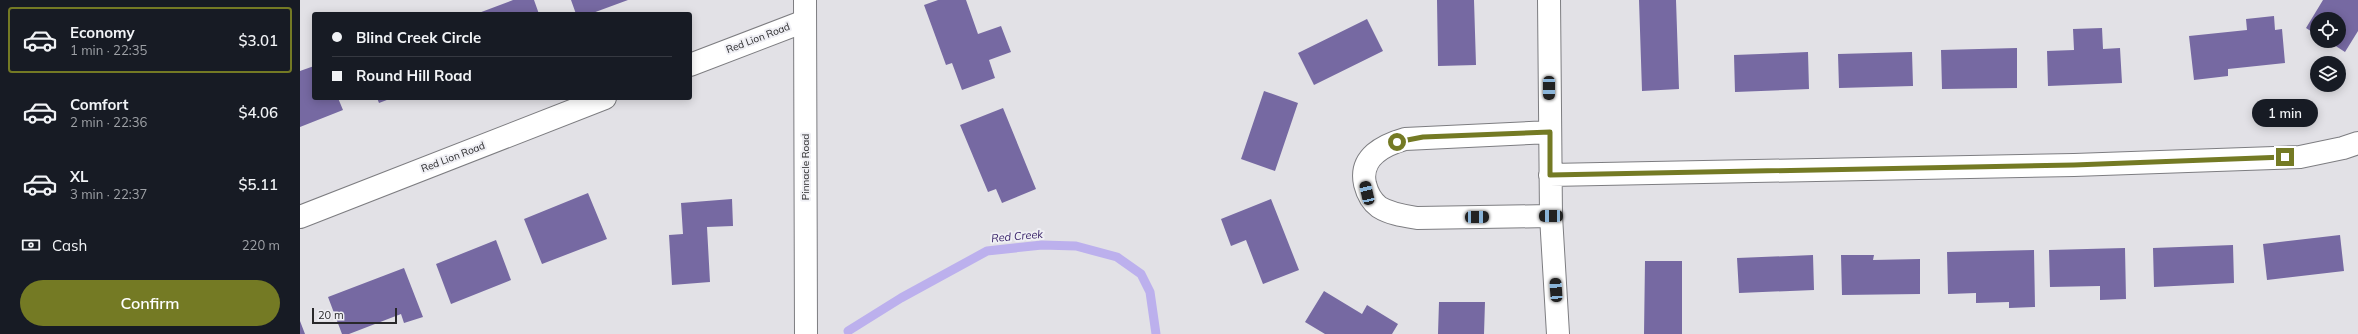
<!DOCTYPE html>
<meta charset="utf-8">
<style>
body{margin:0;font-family:Mulish,sans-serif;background:#242831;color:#f1f3f6;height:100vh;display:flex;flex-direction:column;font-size:15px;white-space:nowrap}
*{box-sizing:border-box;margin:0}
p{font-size:13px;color:#9ea1a6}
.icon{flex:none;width:22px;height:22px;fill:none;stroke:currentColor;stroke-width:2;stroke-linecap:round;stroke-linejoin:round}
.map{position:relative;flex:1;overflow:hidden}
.side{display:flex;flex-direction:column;background:#171b24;width:300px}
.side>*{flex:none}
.hud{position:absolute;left:12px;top:12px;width:380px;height:88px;border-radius:4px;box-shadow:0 2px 10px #0003;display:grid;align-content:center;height:88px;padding:0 20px;background:#171b24}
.buttons{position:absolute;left:2010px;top:12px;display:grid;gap:8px}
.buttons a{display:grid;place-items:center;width:36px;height:36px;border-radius:50%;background:#171b24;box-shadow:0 2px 10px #0003;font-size:20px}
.scale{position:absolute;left:12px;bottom:10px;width:85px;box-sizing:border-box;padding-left:4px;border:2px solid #28282a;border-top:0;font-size:11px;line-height:14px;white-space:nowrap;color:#28282a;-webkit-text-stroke:3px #efeff4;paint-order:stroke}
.end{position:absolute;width:18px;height:18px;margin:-9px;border:5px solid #747a24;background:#fff;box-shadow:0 0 0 2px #fff}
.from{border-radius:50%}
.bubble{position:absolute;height:28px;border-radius:14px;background:#171b24;box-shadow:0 2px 10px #0003;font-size:13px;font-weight:600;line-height:28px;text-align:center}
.car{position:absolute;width:12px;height:24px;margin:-12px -6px;border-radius:5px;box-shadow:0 0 3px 1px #0007;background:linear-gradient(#222 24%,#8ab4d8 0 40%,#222 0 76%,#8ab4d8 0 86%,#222 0)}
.hud b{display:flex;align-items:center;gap:14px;height:38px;font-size:15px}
.hud b+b{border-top:1px solid #363941}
.hud i{width:10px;height:10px;background:#f1f3f6}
ul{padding:7px 0 0;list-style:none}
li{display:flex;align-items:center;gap:12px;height:66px;margin:0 8px 6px;padding:0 12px;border:2px solid transparent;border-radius:4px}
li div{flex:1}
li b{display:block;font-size:15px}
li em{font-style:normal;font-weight:600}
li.current{border-color:#747a24}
li>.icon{width:36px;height:36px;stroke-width:1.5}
.pay{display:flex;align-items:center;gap:10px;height:44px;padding:0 20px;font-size:15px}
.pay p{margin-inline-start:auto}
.cta{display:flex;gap:8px;margin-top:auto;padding:8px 20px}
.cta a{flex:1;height:46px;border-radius:24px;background:#747a24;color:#fff;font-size:16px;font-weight:600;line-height:46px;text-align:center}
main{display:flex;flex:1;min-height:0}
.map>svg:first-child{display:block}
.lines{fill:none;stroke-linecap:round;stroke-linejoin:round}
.stream{stroke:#bcb0ed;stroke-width:9}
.building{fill:#7669a2}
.minor-casing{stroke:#7d7d81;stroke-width:24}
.tertiary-casing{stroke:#7d7d81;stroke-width:24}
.minor{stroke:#fff;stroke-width:22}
.tertiary{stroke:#fff;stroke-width:22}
.route{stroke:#747a24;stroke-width:5}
.labels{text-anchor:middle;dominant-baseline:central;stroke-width:4;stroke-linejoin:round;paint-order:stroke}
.street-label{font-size:10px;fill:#28282a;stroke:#efeff4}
.water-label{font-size:11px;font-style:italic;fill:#3a246a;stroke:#efeff4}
</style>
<main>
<section class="side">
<ul>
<li class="current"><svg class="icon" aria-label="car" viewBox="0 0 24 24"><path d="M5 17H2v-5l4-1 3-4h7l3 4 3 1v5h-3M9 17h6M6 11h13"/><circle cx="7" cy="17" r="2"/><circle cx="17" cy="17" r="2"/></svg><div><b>Economy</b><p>1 min · 22:35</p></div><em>$3.01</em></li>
<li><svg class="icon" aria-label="car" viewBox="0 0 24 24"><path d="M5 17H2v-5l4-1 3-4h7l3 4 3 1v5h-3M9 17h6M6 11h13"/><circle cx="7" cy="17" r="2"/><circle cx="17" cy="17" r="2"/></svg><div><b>Comfort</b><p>2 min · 22:36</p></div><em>$4.06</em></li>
<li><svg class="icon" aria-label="car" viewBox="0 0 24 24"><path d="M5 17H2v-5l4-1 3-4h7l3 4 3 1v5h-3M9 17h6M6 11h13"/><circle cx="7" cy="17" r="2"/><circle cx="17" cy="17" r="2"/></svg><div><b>XL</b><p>3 min · 22:37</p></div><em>$5.11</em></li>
</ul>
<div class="pay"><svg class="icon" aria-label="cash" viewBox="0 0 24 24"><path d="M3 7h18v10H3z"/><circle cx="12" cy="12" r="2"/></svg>Cash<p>220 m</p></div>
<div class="cta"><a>Confirm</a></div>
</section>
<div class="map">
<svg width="2058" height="334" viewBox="0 0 2058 334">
<rect width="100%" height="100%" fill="#e2e1e6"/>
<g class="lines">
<path class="stream" d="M548,331L601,298L687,251L742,245L776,246L817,257L841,274L850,292L856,334"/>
</g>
<path class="building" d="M213,0H234L239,14H176Z
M271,0H328L290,14H276Z
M638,0H666L678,34L701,26L711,52L689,60L695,78L662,90L652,63L646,65L624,5Z
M1137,0H1174L1176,65L1138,66Z
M1339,0H1376L1379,89L1342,91Z
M2023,0H2058V31L2045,52L2028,41H2039V19H2017V35L2006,28Z
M1974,16L1975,30L1982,29L1985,63L1928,69V76L1894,80L1889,36L1947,30L1946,19Z
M1067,19L1083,51L1014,85L998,53Z
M1802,28L1803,49L1820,48L1822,83L1748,86L1747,51L1774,50L1773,29Z
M1717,48V88L1642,89L1641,50Z
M1508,52L1509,89L1435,92L1434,55Z
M1612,52L1613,86L1539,88L1538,54Z
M14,66V98H38L43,110L0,127V71Z
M964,91L998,103L975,171L941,159Z
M77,98H92L79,103Z
M703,108L736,189L702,203L696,189L688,192L660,125Z
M288,193L307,239L242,264L224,219Z
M432,199L433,226L407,227L410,282L372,285L369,235L383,234L381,203Z
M971,199L999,270L963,284L946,240L931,246L921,219Z
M2040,235L2044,271L1967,280L1963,244Z
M196,240L211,280L151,304L136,264Z
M1933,245L1934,283L1854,287L1853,248Z
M1825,248L1826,299L1800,300V286L1750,287L1749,250Z
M1734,250L1735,307L1709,308V302L1676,303V293L1648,294L1647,252Z
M1513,255L1514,290L1439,293L1437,258Z
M1541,255H1574L1573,260L1620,259V294L1542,295Z
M1345,261H1382V334H1344Z
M104,268L123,317L104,323L101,314L49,334H42L28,297Z
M1024,291L1062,314L1067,305L1098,324L1092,334H1025L1005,322Z
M1139,302H1185L1184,334H1138Z
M0,321L5,334H0Z"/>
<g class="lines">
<defs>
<path id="minor" d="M1249,0L1251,216L1258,334
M390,65L505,21
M1250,132L1105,139C1084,145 1059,157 1065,184C1067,192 1071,201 1079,207C1090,214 1105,216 1117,218L1251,216
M1250,175L1774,165L2000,157L2043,148L2058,143
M0,217L305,98"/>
<path id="tertiary" d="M505,0L506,334"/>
</defs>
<use href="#minor" class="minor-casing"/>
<use href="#tertiary" class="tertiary-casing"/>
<use href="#minor" class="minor"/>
<use href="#tertiary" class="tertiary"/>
</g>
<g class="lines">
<path class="route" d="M1097,142L1123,137L1250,132V175L1774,165L1985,157"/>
</g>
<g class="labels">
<g class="street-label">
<text transform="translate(458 38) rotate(-21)">Red Lion Road</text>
<text transform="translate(153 157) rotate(-21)">Red Lion Road</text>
<text transform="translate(505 167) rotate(-90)">Pinnacle Road</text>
</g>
<g class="water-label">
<text transform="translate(717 236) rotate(-5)">Red Creek</text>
</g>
</g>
</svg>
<div class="buttons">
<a><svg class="icon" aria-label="locate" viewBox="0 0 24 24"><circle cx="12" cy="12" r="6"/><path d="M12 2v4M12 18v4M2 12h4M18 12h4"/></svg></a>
<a><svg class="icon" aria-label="layers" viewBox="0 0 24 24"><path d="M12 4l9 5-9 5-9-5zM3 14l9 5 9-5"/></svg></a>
</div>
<div class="scale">20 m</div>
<i class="end from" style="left:1097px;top:142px"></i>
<i class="end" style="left:1985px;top:157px"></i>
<div class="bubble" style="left:1952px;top:99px;width:66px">1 min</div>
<i class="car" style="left:1249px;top:88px;rotate:180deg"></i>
<i class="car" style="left:1067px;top:193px;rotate:347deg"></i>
<i class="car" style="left:1251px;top:216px;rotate:270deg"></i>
<i class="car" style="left:1177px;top:217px;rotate:89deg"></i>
<i class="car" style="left:1256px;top:290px;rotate:356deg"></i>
<div class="hud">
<b><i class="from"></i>Blind Creek Circle</b>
<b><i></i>Round Hill Road</b>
</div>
</div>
</main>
